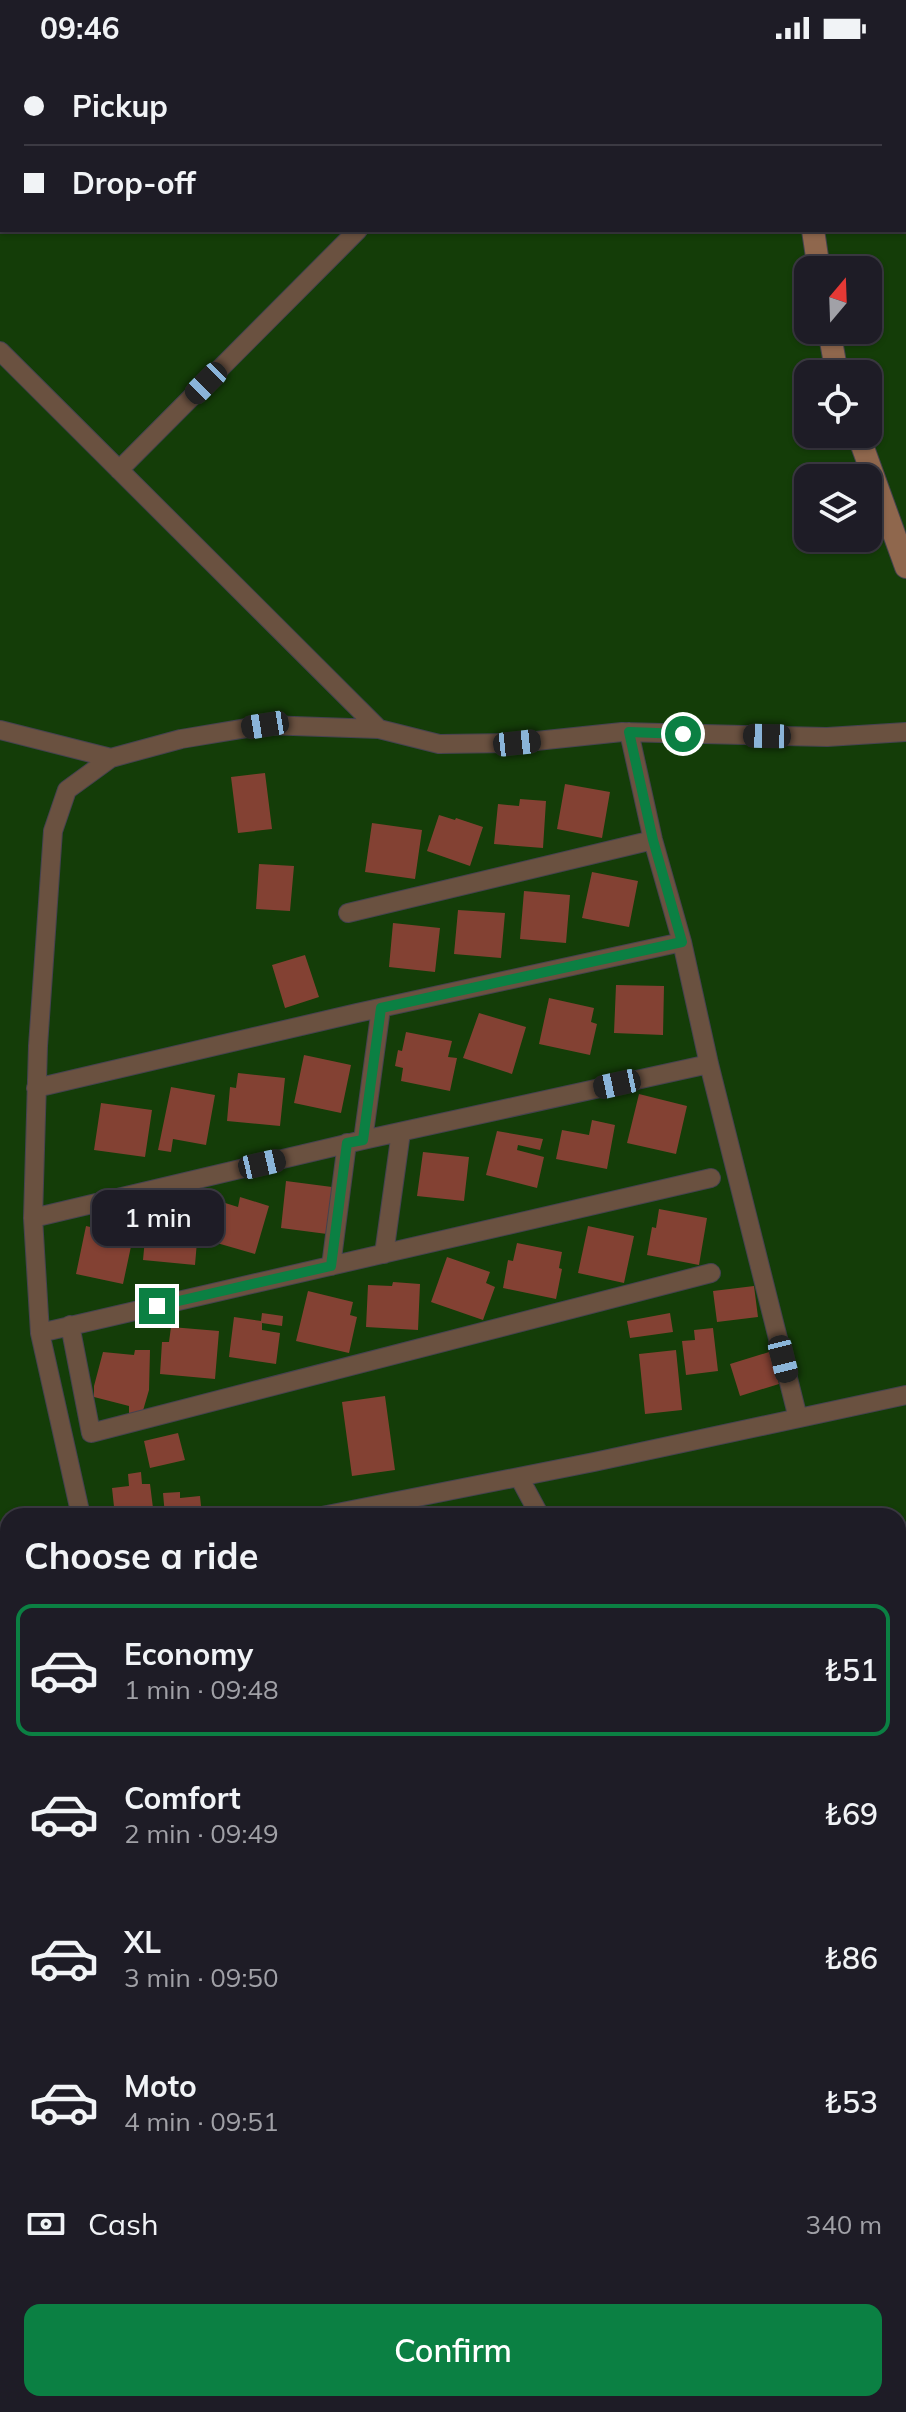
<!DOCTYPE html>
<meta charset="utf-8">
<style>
body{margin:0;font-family:Mulish,sans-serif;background:#2b2932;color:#f1f3f6;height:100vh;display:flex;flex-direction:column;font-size:30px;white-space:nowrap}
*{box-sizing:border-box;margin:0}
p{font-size:26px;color:#a1a1a7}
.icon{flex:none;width:44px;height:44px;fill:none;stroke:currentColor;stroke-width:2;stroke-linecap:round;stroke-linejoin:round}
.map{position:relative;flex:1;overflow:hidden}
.drawer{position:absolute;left:0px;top:1452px;width:906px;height:904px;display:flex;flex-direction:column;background:#1e1c26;border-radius:24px 24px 0 0;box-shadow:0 2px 6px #0004,0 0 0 2px #3c3a43}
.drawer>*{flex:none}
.top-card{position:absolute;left:0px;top:0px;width:906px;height:176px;box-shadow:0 2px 6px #0004,0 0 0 2px #3c3a43;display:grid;align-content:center;height:176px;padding:0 24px;background:#1e1c26}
.needle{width:52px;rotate:19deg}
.controls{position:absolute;left:794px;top:200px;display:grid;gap:16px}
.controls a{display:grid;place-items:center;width:88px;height:88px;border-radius:16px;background:#1e1c26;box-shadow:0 2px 6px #0004,0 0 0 2px #3c3a43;font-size:40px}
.end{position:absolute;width:36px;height:36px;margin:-18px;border:10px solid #0b8043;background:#fff;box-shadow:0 0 0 4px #fff}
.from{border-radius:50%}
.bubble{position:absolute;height:56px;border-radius:16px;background:#1e1c26;box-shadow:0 2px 6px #0004,0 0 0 2px #3c3a43;font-size:26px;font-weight:600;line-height:56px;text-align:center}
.car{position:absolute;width:24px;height:48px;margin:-24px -12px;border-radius:10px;box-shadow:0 0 6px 2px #0007;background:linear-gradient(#222 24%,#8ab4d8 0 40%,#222 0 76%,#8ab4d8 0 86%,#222 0)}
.top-card b{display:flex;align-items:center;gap:28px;height:76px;font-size:30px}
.top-card b+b{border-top:2px solid #3c3a43}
.top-card i{width:20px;height:20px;background:#f1f3f6}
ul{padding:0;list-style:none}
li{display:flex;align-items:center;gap:24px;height:132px;margin:0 16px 12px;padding:0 8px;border:4px solid transparent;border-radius:16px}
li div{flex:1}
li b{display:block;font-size:30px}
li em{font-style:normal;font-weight:600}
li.current{border-color:#0b8043}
li>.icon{width:72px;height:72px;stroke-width:1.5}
h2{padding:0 24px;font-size:36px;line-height:96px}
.pay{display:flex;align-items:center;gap:20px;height:88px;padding:0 24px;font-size:30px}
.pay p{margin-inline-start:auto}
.action{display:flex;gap:16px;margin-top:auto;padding:16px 24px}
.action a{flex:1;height:92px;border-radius:16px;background:#0b8043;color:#fff;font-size:32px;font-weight:600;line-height:92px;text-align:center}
.status{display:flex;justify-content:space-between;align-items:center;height:56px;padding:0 40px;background:#1e1c26;direction:ltr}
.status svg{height:22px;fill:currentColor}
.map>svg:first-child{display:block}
.green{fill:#143d08;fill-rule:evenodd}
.building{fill:#834133}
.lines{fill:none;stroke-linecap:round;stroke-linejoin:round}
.minor-casing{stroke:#45424f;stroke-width:20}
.tertiary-casing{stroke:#45424f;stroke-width:24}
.secondary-casing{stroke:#45424f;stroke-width:24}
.minor{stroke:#6a5140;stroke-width:18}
.tertiary{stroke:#6a5140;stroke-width:22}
.secondary{stroke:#8f674d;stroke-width:22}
.route{stroke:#0b8043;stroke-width:10}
</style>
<div class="status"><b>09:46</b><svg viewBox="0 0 49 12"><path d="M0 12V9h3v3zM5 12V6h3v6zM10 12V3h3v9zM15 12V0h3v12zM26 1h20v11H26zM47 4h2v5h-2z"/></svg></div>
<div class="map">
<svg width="906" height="2356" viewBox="0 0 906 2356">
<rect width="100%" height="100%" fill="#282532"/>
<path class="green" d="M0,0H906V2356H0ZM2,2H904V174H2ZM808,214H868V274H808ZM808,318H868V378H808ZM808,422H868V482H808ZM8,1460H898V2348H8Z"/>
<path class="building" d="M265,717L272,773L238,777L231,721Z
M565,728L610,736L602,782L557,773Z
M520,743L546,745L543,792L494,788L498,748L519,750Z
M439,759L455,764L456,762L483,771L470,810L427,795Z
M372,767L422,774L415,823L365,816Z
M259,808L294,810L290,855L256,853Z
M592,816L638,825L629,871L582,862Z
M524,835L570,839L566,887L520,883Z
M458,854L505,857L501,902L454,898Z
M393,867L440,872L435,916L389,911Z
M305,899L319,941L285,952L272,909Z
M616,929L664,930L663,979L614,977Z
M549,942L594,952L591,966L597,968L590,999L539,988Z
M479,957L526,971L512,1018L463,1002Z
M406,976L452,985L448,1001L457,1002L450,1035L401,1025L403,1012L395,1010L398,994L402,995Z
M304,999L351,1009L341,1057L294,1047Z
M238,1017L285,1022L280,1070L227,1065L230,1031L236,1032Z
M171,1031L215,1039L206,1089L173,1083L171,1096L158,1094Z
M639,1038L687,1050L676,1098L627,1087Z
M101,1047L152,1054L145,1101L94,1094Z
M592,1064L615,1069L607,1113L556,1103L562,1074L589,1079Z
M497,1075L543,1083L540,1094L518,1089L517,1094L544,1101L537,1132L486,1119Z
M423,1096L469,1101L464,1145L417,1140Z
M286,1125L332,1131L327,1178L281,1172Z
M240,1141L269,1150L255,1198L210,1185L222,1146L238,1151Z
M659,1153L707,1162L699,1209L647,1199L652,1171L656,1172Z
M153,1158L199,1162L195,1209L143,1204L146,1172H152Z
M86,1170L133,1181L123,1228L76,1218Z
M588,1170L634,1180L624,1227L578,1217Z
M517,1187L562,1196L559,1212L562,1213L556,1243L503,1232L508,1204L513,1205Z
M447,1201L490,1216L486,1227L495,1231L483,1264L431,1246Z
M393,1226L420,1228L418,1274L366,1271L368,1229L392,1230Z
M754,1230L758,1261L717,1266L713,1235Z
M308,1235L353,1246L350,1259L357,1261L349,1297L296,1285Z
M262,1257L283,1260L282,1270L262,1267V1274L280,1277L276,1308L229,1301L234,1261L261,1265Z
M670,1257L673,1276L630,1282L627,1265Z
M171,1271L219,1275L215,1323L160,1318L162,1286H169Z
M713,1272L718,1315L686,1319L682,1285L695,1284L694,1274Z
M135,1294H150L149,1334L142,1358H129V1350L94,1341V1330L103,1296L134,1299Z
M676,1294L682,1354L645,1358L639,1298Z
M769,1296L779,1328L740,1340L730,1308Z
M385,1340L395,1414L352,1420L342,1346Z
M178,1377L185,1404L150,1412L144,1385Z
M141,1416L142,1428H150L154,1460H115L112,1432L129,1430L128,1418Z
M180,1436V1442L200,1440L202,1460H165L163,1437Z"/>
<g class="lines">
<defs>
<path id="minor" d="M0,295L379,673
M119,414L358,174
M0,674L111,702
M629,676L653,784L682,886
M348,857L653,784
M36,1032L357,957L682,886L709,1008L798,1362
M363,1084L381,952
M33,1162L363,1084L709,1008
M384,1198L401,1076
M331,1210L347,1087
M70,1269L91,1377L711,1217
M40,1277L711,1122
M519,1421L540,1460
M81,1460L40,1277L33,1162L38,990L53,775L67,734L111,702L181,683L265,669L379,673L439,688L517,687L622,676L827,681L906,676
M322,1460L594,1406L906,1339
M0,1542L8,1539
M898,1555L906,1551
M898,1701L906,1697
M0,1732L8,1758
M898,1801L906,1797
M0,2057L8,2084
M0,2113L8,2109
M898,2129L906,2121
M0,2146L8,2143
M898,2182L906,2183
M2,2340L8,2348
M146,2348L151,2356
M283,2348L289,2356
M422,2348L427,2356
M537,2348L543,2356
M302,2356L316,2348
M489,2356L498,2348
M798,2356L802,2348"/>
<path id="tertiary" d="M904,125H906"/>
<path id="secondary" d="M517,0L520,2
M813,174L819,214
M829,274L837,318
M858,378L906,511"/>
</defs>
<use href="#minor" class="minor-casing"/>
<use href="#tertiary" class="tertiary-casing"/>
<use href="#secondary" class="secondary-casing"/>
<use href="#minor" class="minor"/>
<use href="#tertiary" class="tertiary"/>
<use href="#secondary" class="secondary"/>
</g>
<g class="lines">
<path class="route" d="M157,1250L331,1210L347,1087L363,1084L381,952L682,886L653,784L629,676L683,678"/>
</g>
</svg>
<div class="controls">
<a><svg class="needle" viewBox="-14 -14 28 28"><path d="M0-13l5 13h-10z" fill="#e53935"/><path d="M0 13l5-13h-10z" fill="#a1a1a7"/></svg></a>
<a><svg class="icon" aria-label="locate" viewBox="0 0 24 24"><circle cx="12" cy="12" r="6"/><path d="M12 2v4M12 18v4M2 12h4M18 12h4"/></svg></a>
<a><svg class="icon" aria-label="layers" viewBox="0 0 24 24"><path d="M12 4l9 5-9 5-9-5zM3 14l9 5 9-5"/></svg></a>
</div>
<i class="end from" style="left:683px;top:678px"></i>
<i class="end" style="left:157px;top:1250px"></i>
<div class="bubble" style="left:92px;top:1134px;width:132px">1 min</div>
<i class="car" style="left:206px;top:327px;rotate:225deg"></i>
<i class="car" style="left:265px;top:669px;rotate:261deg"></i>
<i class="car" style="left:767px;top:680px;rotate:271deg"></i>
<i class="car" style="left:517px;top:687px;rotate:84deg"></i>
<i class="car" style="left:617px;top:1028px;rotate:258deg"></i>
<i class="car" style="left:262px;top:1108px;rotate:77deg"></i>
<i class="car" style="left:783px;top:1303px;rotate:166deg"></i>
<div class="top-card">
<b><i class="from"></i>Pickup</b>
<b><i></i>Drop-off</b>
</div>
<section class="drawer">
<h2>Choose a ride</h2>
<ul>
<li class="current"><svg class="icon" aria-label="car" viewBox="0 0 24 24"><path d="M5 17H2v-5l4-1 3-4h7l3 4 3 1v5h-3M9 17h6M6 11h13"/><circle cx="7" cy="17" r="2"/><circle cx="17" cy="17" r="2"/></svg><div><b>Economy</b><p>1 min · 09:48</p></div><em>₺51</em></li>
<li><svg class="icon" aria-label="car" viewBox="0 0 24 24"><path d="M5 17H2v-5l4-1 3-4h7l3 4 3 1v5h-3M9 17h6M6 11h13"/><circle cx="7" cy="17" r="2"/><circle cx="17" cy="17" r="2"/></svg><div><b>Comfort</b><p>2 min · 09:49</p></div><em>₺69</em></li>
<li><svg class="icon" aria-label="car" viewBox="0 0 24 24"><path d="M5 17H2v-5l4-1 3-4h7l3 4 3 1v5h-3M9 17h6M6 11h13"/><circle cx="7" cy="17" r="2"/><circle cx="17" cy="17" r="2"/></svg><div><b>XL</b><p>3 min · 09:50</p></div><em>₺86</em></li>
<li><svg class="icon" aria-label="car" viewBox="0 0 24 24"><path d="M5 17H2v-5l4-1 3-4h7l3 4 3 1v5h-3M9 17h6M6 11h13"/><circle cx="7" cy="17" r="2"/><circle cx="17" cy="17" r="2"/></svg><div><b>Moto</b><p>4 min · 09:51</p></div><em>₺53</em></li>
</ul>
<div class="pay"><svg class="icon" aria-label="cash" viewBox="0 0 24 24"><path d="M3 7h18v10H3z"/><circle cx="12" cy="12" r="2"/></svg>Cash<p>340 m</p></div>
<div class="action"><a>Confirm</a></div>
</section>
</div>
